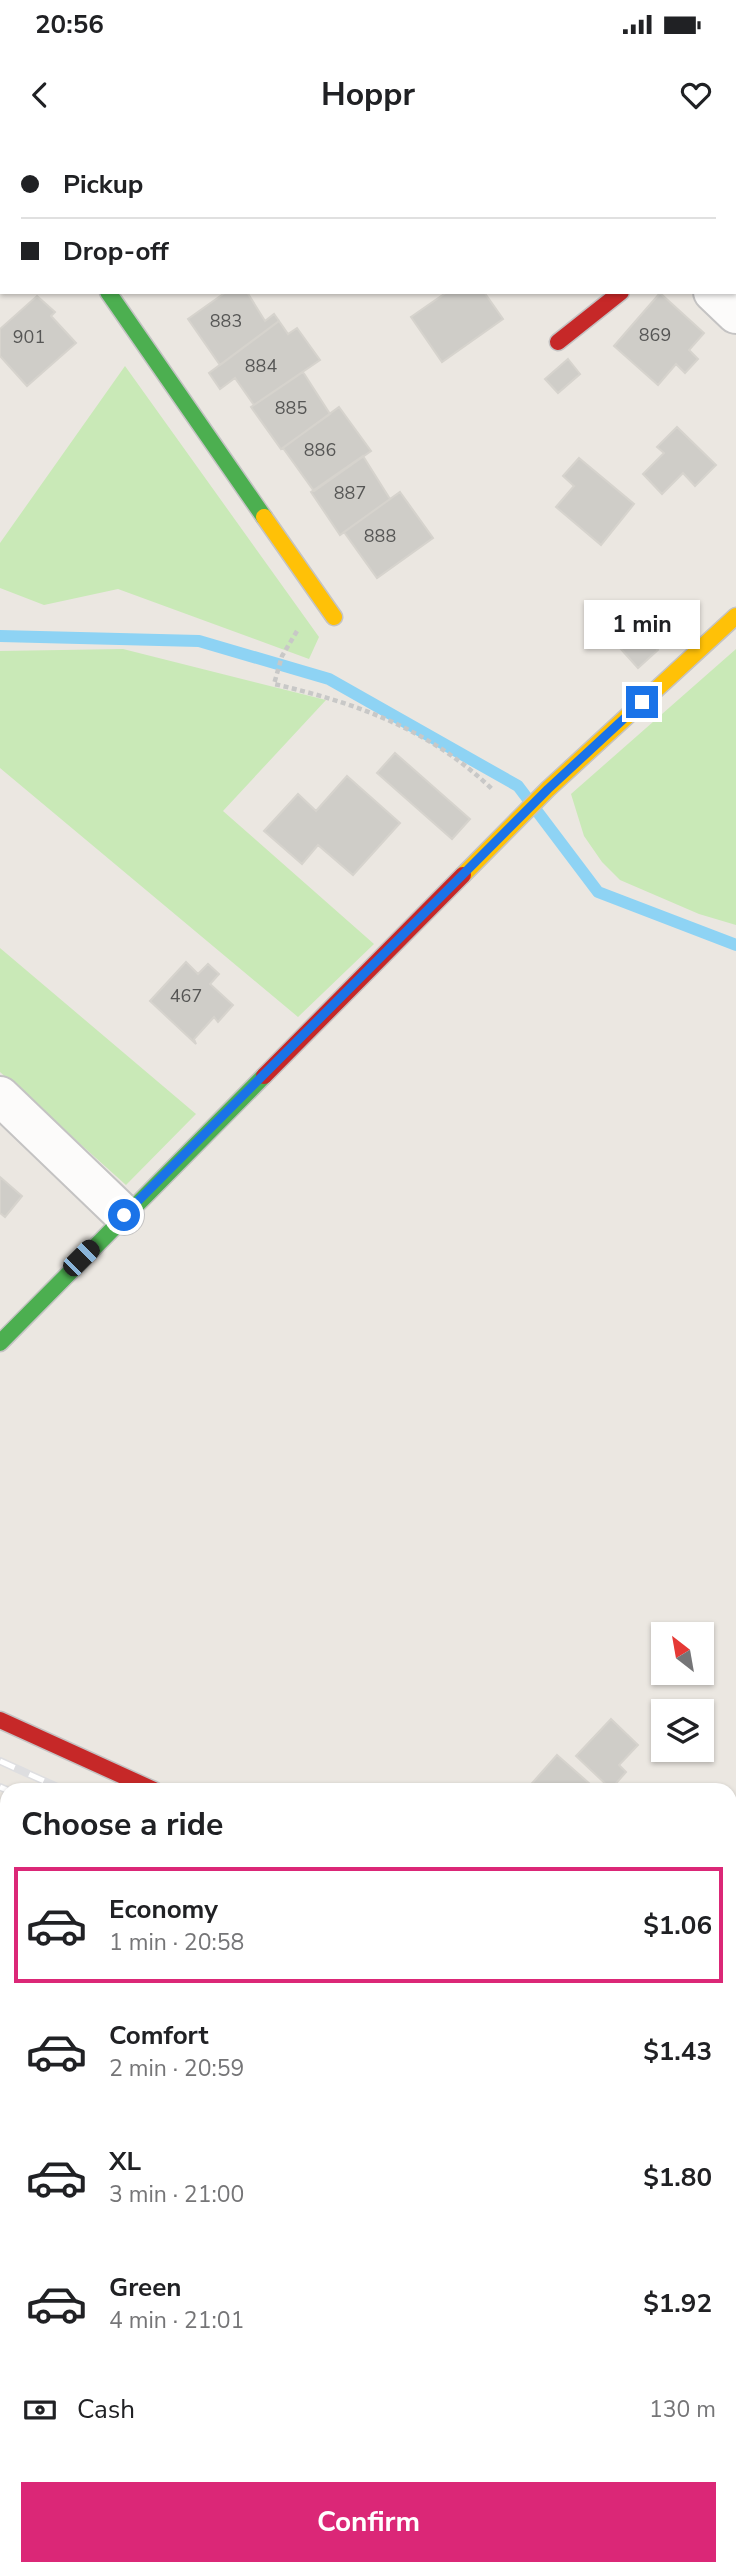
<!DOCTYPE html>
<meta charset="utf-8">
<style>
body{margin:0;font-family:"Nunito Sans",sans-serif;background:#f2f2f2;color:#202124;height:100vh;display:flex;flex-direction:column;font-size:26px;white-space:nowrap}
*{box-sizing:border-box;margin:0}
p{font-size:23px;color:#757577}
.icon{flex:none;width:38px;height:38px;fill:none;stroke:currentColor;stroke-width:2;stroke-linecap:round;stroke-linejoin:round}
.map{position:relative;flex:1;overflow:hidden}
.details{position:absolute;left:0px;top:1643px;width:737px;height:793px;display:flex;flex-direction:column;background:#fff;border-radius:21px 21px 0 0;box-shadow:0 2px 5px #0004}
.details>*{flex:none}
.top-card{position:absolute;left:0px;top:0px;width:737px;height:154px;box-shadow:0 2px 5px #0004;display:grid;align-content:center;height:154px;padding:0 21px;background:#fff}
.needle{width:46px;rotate:329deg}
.fabs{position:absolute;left:651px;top:1482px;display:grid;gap:14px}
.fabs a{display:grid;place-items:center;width:63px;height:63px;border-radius:0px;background:#fff;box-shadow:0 2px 5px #0004;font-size:35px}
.end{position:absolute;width:32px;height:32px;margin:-16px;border:9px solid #1a73e8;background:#fff;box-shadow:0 0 0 4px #fff}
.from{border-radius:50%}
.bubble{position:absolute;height:49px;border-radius:0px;background:#fff;box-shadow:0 2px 5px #0004;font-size:23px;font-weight:700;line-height:49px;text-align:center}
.car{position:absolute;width:21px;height:42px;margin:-21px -10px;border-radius:9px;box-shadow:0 0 5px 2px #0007;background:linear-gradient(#222 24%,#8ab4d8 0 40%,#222 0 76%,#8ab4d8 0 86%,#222 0)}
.top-card b{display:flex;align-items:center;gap:24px;height:66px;font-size:26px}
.top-card b+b{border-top:2px solid #e0e0e0}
.top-card i{width:18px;height:18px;background:#202124}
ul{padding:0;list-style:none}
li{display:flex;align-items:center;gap:21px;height:116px;margin:0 14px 10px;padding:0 7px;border:4px solid transparent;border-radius:0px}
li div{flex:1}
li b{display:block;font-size:26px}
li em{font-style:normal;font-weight:700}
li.active{border-color:#db2777}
li>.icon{width:63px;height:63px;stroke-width:1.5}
h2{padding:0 21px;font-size:32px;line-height:84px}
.pay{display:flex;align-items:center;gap:18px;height:77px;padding:0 21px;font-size:26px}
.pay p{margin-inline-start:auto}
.action{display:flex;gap:14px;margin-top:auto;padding:14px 21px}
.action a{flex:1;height:80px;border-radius:0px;background:#db2777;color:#fff;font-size:28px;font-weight:700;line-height:80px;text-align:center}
.status{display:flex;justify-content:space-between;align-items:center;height:49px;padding:0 35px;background:#fff;direction:ltr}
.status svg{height:19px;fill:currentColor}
header{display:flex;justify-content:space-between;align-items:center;height:91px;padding:0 21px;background:#fff;font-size:32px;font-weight:700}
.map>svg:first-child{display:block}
.green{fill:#c9e9b7}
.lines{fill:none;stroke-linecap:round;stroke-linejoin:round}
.stream{stroke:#8ed3f4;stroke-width:12}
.building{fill:#cfcdc8;stroke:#d6d3cd;stroke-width:2}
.street-casing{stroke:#c4c3c3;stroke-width:42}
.fast-casing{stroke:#c4c3c3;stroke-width:19}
.slow-casing{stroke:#c4c3c3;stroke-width:19}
.jam-casing{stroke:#c4c3c3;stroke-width:19}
.path{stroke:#c8c8c7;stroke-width:4.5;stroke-dasharray:5 3.5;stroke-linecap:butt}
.street{stroke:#fcfbfa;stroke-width:38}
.fast{stroke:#4caf50;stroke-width:16}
.slow{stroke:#ffc107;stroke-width:16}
.jam{stroke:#c62828;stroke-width:16}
.rail-casing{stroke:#dedee0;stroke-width:8}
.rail{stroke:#fff;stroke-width:5;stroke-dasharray:16;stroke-linecap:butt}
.route{stroke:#1a73e8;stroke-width:9}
.labels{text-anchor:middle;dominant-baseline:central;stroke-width:6;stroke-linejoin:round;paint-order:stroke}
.number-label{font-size:18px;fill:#565655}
</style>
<div class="status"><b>20:56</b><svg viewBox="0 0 49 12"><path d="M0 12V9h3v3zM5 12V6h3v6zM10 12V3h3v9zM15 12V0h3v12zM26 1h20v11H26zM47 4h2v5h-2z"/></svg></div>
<header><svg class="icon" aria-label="back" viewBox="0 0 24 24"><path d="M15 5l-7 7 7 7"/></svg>Hoppr<svg class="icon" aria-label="heart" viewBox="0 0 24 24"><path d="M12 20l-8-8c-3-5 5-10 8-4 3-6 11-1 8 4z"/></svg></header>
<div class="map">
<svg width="736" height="2435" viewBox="0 0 736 2435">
<rect width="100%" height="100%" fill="#ebe7e1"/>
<path class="green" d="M125,226L319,497L309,519L118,449L44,465L0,448V403Z
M123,509L326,560L223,671L374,804L298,877L0,628V511Z
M736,509V785L699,774L620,740L602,722L584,696L571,654Z
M0,808L196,974L126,1045L0,932Z"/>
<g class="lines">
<path class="stream" d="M0,496L199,501L329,539L518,646L598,752L736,805"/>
</g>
<path class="building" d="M226,152H247L265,181L274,174L279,181L220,225L188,179Z
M447,152H484L503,179L442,222L411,177Z
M660,153L704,193L689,210L698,219L685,233L676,224L658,245L614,206Z
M37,156L55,172L51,176L76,203L27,246L0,216V189Z
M279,181L288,194L297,188L320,220L254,265L235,238L220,249L209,233Z
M568,219L580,234L558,253L545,239Z
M303,232L330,274L281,309L251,267Z
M339,267L371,311L314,351L283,308Z
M677,287L716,325L695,346L683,333L662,354L643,334L664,313L657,307Z
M363,316L390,359L340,395L311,352Z
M579,318L634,364L601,405L556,367L574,346L563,336Z
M400,352L433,398L377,438L344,392Z
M631,480L658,510L638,528L611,498Z
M395,613L470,679L452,699L377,633Z
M347,636L400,683L353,735L318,705L302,724L264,691L298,654L316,671Z
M186,822L198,834L208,824L219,834L210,844L233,865L218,882L214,877L194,899L196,904L150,861Z
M0,1037L22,1056L5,1077L0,1073Z
M611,1579L638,1605L619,1625L626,1632L611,1649L576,1616Z
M557,1615L590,1644L588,1650H526Z
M734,1694L736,1723L730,1730V1698Z
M623,2429H639L651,2435H620Z"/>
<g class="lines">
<defs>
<path id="street" d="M144,2L146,0
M735,63H736
M0,129L2,128
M713,152L736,174
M0,956L124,1075
M730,1912L736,1915
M538,2435L545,2429"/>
<path id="fast" d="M108,152L264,377
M0,1203L264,936
M0,2011L7,2015"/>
<path id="slow" d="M264,377L334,477
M463,735L548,649L736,476"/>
<path id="jam" d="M558,202L621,152
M264,936L463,735
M0,1580L154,1650
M730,2388L736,2391"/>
</defs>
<use href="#street" class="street-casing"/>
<use href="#fast" class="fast-casing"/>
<use href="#slow" class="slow-casing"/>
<use href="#jam" class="jam-casing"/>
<path class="path" d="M297,491L282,516L274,544C357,563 431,590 493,650"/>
<use href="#street" class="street"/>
<use href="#fast" class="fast"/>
<use href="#slow" class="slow"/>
<use href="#jam" class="jam"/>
<defs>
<path id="rail" d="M0,1621L64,1650
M0,1647L7,1650
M730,1957L736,1960
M730,1983L736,1986"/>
</defs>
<use href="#rail" class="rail-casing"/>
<use href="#rail" class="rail"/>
</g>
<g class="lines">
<path class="route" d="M124,1075L548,649L642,562"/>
</g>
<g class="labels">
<g class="number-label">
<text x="226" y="181">883</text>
<text x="655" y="195">869</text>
<text x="29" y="197">901</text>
<text x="261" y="226">884</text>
<text x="291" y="268">885</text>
<text x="320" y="310">886</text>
<text x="350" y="353">887</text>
<text x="380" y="396">888</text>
<text x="186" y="856">467</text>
</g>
</g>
</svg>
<div class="fabs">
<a><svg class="needle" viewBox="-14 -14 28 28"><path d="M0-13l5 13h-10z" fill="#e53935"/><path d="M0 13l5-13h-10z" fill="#757577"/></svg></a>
<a><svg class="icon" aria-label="layers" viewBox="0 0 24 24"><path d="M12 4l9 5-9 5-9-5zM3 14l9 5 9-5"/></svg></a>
</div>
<i class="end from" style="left:124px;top:1075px"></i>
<i class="end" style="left:642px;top:562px"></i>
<div class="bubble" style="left:584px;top:460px;width:116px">1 min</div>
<i class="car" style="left:81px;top:1118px;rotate:45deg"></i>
<div class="top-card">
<b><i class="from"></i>Pickup</b>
<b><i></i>Drop-off</b>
</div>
<section class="details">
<h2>Choose a ride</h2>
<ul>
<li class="active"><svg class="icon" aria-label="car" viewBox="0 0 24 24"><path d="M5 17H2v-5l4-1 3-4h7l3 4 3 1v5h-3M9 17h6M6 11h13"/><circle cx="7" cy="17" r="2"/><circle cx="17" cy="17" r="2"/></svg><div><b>Economy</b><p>1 min · 20:58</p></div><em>$1.06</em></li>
<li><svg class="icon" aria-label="car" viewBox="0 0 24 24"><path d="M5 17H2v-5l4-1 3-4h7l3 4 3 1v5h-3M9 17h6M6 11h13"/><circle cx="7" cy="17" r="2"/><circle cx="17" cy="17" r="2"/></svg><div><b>Comfort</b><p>2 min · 20:59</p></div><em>$1.43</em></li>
<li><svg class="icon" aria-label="car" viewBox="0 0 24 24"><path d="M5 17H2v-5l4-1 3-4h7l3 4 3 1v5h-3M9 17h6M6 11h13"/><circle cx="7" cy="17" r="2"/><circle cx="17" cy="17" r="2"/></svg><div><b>XL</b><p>3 min · 21:00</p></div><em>$1.80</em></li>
<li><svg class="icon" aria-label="car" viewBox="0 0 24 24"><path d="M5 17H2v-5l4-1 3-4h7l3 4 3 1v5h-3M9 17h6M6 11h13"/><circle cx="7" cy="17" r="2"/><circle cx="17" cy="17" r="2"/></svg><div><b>Green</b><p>4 min · 21:01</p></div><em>$1.92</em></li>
</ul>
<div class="pay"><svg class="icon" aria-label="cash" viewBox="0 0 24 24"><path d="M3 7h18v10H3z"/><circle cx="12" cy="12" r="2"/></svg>Cash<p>130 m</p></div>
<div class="action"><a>Confirm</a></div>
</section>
</div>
